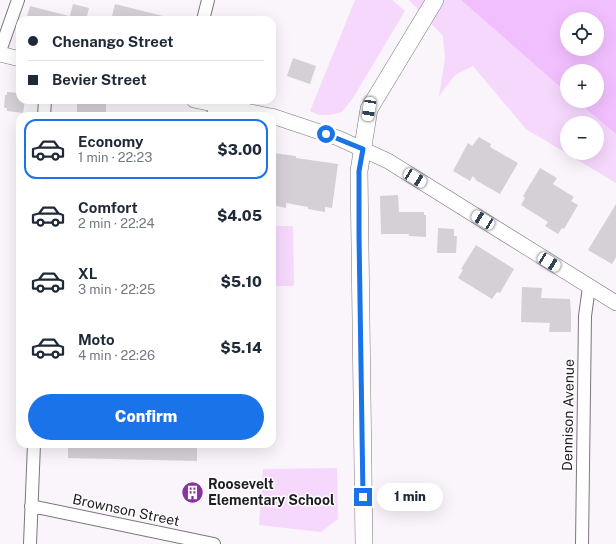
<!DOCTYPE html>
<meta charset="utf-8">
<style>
body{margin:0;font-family:"Public Sans",sans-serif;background:#f2f2f3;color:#1f2937;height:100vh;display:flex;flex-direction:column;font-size:15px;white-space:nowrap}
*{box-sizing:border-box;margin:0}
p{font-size:13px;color:#747a83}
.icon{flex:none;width:22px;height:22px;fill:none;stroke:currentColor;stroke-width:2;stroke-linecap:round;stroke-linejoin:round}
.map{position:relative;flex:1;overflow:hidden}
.side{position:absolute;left:16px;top:112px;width:260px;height:336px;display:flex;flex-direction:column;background:#fff;border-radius:12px;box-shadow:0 4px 16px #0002}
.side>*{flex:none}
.guide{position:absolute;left:16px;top:16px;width:260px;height:88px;border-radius:12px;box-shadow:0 4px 16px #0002;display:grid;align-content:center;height:88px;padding:0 12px;background:#fff}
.fabs{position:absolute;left:560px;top:12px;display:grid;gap:8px}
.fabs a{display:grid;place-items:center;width:44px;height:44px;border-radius:50%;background:#fff;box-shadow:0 4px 16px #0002;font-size:20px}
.end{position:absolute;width:18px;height:18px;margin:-9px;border:5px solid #1a73e8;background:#fff;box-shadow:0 0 0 2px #fff}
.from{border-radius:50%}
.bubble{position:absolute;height:28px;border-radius:14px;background:#fff;box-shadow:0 4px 16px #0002;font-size:13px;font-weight:800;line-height:28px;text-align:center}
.car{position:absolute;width:12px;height:24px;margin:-12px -6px;border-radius:5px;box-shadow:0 0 3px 1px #0007;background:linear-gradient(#fff 24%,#345 0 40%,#fff 0 76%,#345 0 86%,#fff 0)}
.guide b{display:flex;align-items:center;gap:14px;height:38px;font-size:15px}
.guide b+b{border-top:1px solid #e0e1e3}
.guide i{width:10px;height:10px;background:#1f2937}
ul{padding:7px 0 0;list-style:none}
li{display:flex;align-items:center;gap:12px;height:60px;margin:0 8px 6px;padding:0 4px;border:2px solid transparent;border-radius:12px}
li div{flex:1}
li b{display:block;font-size:15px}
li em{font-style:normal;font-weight:800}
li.on{border-color:#1a73e8}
li>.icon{width:36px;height:36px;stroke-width:1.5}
.cta{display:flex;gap:8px;margin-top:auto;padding:8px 12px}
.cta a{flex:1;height:46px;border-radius:24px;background:#1a73e8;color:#fff;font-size:16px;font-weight:800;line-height:46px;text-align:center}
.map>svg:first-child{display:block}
.green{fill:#f6d8fd;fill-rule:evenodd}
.water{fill:#f2bffe;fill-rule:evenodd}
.building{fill:#d5d0d6}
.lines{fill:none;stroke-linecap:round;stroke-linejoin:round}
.minor-casing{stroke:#7c777d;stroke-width:14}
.tertiary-casing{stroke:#7c777d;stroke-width:16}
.secondary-casing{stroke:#7c777d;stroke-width:18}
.minor{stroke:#fff;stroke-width:12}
.tertiary{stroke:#fff;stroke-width:15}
.secondary{stroke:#fff;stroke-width:17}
.route{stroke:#1a73e8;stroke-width:5}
.labels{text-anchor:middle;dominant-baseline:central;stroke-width:3;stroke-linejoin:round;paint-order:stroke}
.street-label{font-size:14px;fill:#1e1c1f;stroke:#fff}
.poi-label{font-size:14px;font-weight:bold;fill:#1e1c1f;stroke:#fff;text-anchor:start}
</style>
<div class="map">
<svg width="616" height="544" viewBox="0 0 616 544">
<rect width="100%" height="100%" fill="#faf4fb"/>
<path class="green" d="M355,0H392L405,11L353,98L342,112L330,115H319L310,111Z
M409,0H461L567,93V101H576L616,134V183L526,129L473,66L455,75L439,96L445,59L443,36ZM567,123H597V153H567Z
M272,226H293L294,286H272Z
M337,468L338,519L321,532L259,525L263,469Z"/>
<path class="water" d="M461,0H616V134L576,101H597V71H567V93ZM567,19H597V49H567Z"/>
<path class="building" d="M73,4L89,8L86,20H26L30,6L69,16V19Z
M115,4L163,16L162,20H111Z
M293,58L316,66L310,84L287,76Z
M7,92L20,93V100H25L23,113L7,111V108H4L5,95H7Z
M77,100H106V116H77Z
M479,137L491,144L490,147L518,163L500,194L477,181L473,176L470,181L453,171L468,143L472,146Z
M274,153L296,156V158L338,164L332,208L325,207V212L308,209V207L286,203V208L272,205V165Z
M540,168L557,178L553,184L574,197L571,201L578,205L564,229L562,228L558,234L545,226L548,222L521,205L525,198L523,196Z
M398,195L399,212H424V215H426V237L409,236V234H381L380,196Z
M616,204V257L612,264L588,250Z
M438,228L454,229V236H457L456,253H437Z
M476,245L514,269L500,293L497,292L492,299L458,278L463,270L461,269Z
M522,287L542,288L541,298L570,299L571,312V332H549L550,323L521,322Z
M68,444H197V461L68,458Z"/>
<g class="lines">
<defs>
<path id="minor" d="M203,20L208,0
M0,51L18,0
M44,116L45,100
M213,116L215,105
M31,506L214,544
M30,544L34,444
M582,544L585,316L589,287"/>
<path id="tertiary" d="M0,54L20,59
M194,100L270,116
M272,116L338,138L388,161L616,303"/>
<path id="secondary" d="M364,544L359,171L369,109L435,0"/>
</defs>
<use href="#minor" class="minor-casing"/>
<use href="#tertiary" class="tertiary-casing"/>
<use href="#secondary" class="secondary-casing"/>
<use href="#minor" class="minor"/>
<use href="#tertiary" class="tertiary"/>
<use href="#secondary" class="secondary"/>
</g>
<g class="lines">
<path class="route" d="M326,134L363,149L359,171V234L363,497"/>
</g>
<defs>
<symbol id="building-disc" viewBox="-11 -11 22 22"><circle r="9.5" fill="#8a329e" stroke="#fff"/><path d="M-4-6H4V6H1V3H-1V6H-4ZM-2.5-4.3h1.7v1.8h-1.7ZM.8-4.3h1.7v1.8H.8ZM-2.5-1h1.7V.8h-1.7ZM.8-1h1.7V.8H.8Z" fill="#fff"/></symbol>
</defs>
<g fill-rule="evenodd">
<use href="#building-disc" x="180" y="480" width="25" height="25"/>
</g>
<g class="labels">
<g class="street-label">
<text transform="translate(568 415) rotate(-89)">Dennison Avenue</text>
<text transform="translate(126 510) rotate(12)">Brownson Street</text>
</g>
<g class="poi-label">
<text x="208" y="484">Roosevelt<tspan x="208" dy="16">Elementary School</tspan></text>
</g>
</g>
</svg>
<div class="fabs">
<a><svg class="icon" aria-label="locate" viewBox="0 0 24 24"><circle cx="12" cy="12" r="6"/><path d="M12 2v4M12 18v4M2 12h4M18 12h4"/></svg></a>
<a>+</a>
<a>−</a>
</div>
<i class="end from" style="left:326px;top:134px"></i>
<i class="end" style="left:363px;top:497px"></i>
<div class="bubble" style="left:377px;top:483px;width:66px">1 min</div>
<i class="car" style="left:369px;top:109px;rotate:189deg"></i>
<i class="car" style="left:415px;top:178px;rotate:122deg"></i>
<i class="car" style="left:483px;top:220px;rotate:302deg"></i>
<i class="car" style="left:549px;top:262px;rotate:122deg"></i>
<div class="guide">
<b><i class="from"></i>Chenango Street</b>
<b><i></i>Bevier Street</b>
</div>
<section class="side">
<ul>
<li class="on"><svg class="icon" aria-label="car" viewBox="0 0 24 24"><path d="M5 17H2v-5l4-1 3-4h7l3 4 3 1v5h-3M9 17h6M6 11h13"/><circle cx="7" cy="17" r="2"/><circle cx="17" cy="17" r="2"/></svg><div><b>Economy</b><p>1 min · 22:23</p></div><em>$3.00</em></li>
<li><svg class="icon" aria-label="car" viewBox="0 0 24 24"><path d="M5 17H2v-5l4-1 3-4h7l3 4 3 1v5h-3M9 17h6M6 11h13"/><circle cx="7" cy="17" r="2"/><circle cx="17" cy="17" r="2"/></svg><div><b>Comfort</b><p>2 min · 22:24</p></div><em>$4.05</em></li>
<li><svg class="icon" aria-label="car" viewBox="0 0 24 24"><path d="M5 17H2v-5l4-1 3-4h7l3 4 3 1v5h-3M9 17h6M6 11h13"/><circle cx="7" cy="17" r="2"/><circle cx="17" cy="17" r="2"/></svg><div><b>XL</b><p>3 min · 22:25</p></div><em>$5.10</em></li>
<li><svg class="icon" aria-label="car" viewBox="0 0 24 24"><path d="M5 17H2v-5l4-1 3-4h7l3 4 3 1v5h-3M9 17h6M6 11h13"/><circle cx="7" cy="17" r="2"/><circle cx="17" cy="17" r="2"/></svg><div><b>Moto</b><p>4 min · 22:26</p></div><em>$5.14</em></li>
</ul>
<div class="cta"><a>Confirm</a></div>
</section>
</div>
